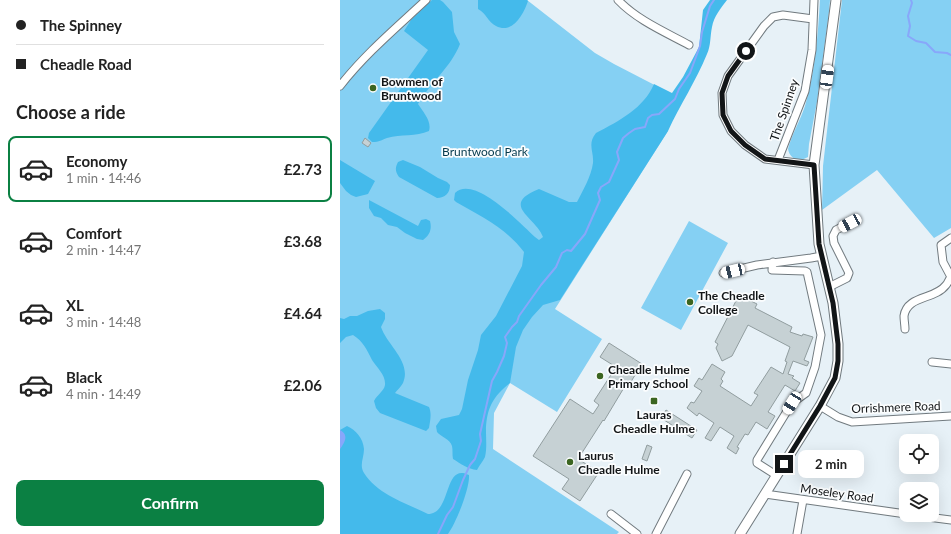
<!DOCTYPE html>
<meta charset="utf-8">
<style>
body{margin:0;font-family:Lato,sans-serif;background:#f2f2f2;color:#222;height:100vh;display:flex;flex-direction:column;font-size:15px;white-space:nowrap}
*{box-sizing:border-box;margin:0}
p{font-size:13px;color:#767676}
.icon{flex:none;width:22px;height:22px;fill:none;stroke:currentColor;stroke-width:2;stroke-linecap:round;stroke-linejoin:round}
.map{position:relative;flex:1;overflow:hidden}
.sheet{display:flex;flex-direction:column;background:#fff;width:340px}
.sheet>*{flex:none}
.hud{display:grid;align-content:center;height:88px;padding:0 16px;background:#fff}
.controls{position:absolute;left:559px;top:434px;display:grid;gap:8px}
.controls a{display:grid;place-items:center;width:40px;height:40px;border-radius:8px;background:#fff;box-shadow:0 4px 16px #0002;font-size:20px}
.end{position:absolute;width:18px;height:18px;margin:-9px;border:5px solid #121517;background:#fff;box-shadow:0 0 0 2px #fff}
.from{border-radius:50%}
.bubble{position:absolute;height:28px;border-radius:8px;background:#fff;box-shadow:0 4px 16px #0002;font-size:13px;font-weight:700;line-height:28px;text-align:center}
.car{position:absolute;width:12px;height:24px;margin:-12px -6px;border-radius:5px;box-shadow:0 0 3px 1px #0007;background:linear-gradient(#fff 24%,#345 0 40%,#fff 0 76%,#345 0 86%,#fff 0)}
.hud b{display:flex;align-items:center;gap:14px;height:38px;font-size:15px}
.hud b+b{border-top:1px solid #e0e0e0}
.hud i{width:10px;height:10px;background:#222}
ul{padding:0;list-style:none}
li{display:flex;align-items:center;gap:12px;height:66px;margin:0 8px 6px;padding:0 8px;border:2px solid transparent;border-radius:8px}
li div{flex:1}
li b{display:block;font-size:15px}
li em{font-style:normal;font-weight:700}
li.active{border-color:#0b8043}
li>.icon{width:36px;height:36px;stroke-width:1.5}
h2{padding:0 16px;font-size:18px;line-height:48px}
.action{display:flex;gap:8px;margin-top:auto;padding:8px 16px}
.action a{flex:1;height:46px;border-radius:8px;background:#0b8043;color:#fff;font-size:16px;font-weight:700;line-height:46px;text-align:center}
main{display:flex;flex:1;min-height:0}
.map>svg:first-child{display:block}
.green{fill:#85d0f3}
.forest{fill:#44baeb}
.water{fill:#88a7fa}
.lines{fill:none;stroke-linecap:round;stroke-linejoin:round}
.stream{stroke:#88a7fa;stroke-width:2}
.building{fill:#c6d1d4;stroke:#919d9f}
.minor-casing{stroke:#717a7f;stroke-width:9}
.major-casing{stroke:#717a7f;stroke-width:11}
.minor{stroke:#fff;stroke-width:7}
.major{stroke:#fff;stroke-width:9}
.route{stroke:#121517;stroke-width:5}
.poi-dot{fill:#3b6521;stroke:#fbfdfe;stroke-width:1.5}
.labels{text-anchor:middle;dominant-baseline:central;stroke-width:3.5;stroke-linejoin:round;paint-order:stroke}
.poi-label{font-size:12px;font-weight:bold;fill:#121517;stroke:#fbfdfe;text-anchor:start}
.street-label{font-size:12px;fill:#121517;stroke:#fbfdfe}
.park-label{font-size:12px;fill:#043a4e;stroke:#fbfdfe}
</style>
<main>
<section class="sheet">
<div class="hud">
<b><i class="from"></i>The Spinney</b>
<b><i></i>Cheadle Road</b>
</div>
<h2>Choose a ride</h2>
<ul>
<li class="active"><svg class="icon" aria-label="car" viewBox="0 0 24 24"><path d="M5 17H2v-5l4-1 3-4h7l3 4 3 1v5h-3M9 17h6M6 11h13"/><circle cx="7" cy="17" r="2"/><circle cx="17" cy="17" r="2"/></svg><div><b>Economy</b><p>1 min · 14:46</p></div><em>£2.73</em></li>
<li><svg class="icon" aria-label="car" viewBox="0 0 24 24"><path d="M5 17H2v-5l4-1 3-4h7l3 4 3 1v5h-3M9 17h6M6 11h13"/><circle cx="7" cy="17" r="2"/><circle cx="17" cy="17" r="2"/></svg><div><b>Comfort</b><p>2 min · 14:47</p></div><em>£3.68</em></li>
<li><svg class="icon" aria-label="car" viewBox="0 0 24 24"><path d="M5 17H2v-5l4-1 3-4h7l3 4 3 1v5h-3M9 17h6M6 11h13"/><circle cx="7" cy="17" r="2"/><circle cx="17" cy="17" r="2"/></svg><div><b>XL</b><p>3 min · 14:48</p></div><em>£4.64</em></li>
<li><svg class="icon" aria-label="car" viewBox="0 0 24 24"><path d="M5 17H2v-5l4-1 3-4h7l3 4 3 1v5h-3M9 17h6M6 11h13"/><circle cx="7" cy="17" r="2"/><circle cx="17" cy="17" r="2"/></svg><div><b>Black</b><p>4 min · 14:49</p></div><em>£2.06</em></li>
</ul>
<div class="action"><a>Confirm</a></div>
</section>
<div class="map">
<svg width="611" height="534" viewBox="0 0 611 534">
<rect width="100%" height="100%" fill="#e7f1f7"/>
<path class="green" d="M0,0H187L255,53L274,64L332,94L328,131L215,309L262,339L217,412L170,383L154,413L153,449L279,532L277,534H0Z
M480,0H490L489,12L477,102L469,144L468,157C460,162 450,160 448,149C452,134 460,121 465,106C475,72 478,35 480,0Z
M502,0H611V228L594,238L537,170L482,210L483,166Z
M349,221L388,243L341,330L301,308Z"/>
<path class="forest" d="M92,0H100L103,2L112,12L114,32L120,44C111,67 90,83 78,104C83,112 92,121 89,131C76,137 61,134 47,138C41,140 40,142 32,142L28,138L29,133L88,50L64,31L71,20Z
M138,0H187L188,1C184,13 173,35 156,26C148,22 146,13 138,9Z
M370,0H387C381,8 374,16 372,27C370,36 371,45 367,54C356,81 340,105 328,131L220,300L203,305L192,317L183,330L176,347L170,383C153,396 146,409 146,432C146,440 147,448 145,457C143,461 139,466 137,470C128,469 121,464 113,459C112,455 113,450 112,446C110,439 101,437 97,432L96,426L101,419L119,415L122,409L128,380L138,350L141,335L156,316L182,266L184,252C167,229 141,216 116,202L114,200L115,193C134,174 181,224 195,237L199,240L203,237C196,217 159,205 199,189L229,202H237C243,190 251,177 253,163C254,151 247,144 256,133C279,121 304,108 314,84L332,93L343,77L359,47L363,10Z
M0,160L35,181L28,194L16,197L11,195L6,191L0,183Z
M63,160L80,167L98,178L107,182L110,185C110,193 105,198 97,198L59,177C55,171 55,168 58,162Z
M29,200L78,226L81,220L86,219L90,221C92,229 90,235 83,240L77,239L65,233L57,227L48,225L41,218L34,216L29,208Z
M40,309L45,313V319L41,327C47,345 72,362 63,383C61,387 57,390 55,393L89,407C92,414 90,421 89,428L86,431L40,413L36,408L34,401C37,395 44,391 45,385C46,375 37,368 32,360C27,350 23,341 13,335L6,337L0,343V318L4,319L10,316H17L28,311Z
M7,426C16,430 23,438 24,449C24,458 19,465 24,473C38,495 66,503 88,514C112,514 103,462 129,475C130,488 116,523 108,534H0V430Z"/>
<path class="water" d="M0,430C9,435 5,442 0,449Z"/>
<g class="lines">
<path class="stream" d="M571,0L572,3L568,16L570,26L568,36L576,41L586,43L595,52L607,53L611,55
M98,534L107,515L113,507L123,480L130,465L135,459L141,441L140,434L152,381L157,372L164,356L167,343L165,337L172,327L177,322L179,316L201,285L216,267L222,253L227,250L231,251L245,234L260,200L258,193L261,187L269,182L279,160L277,152L283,138L289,133L295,129L305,127L308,118L312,115L319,114L335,99L339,89L350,73L360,46L362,32L370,6L374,0"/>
</g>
<path class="building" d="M25,138L31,143L28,147L22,143Z
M399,295L417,304L415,308L452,327L450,332L462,336L463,334L473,337L464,360L469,362L467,366L453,361L448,374L454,376L452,378L460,383L455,391L445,385L428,412L435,416L427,429L416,422L408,435L405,434L397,447L399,448L396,454L387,448L394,436L380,427L371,441L365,438L374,423L359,413L357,416L347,408L351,402L354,403L362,391L354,386L359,378L362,380L372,364L385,372L381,379L383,381L380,386L411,406L418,395L414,393L431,367L443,374L447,362L445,361L450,347L408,325L392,356L382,361L376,348L378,344L375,342Z
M269,343L302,364L287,388L285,386L264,421L263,420L238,459L259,472L240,501L222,489L229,479L193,456L230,399L253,414L259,405L254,401L276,367L260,357Z
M326,410L357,430L352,438L321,418Z
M307,445L312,447L307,461L302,459Z"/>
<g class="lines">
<defs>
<path id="minor" d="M278,0C297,20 325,32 349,45
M473,19L443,15L433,17L424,26L388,76L382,93L383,115L391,131L405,145L425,159L474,165
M0,86C25,54 56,28 86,0
M438,160L465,91L472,50L474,0
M611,238L601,245L603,262L611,277
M433,262L432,270L465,271L467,272L481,335L475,367L466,393L452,403L417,460V463L436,475
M383,273L417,265L471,258L482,256
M489,287L507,278L509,273L494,243L493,236L496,230L510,223
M565,329C565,325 564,321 564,316C567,295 595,300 606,285C608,283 609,279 611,277
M592,362L611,364
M480,406L498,417L512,422L611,416
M425,494L566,514
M271,514L297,534
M572,515L611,520
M316,534L347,474
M457,534L463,500"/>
<path id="major" d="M400,534L480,406L495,378L498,361V344L493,303L479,244L474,165L496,0"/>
</defs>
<use href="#minor" class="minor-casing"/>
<use href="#major" class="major-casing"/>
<use href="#minor" class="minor"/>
<use href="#major" class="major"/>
</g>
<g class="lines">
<path class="route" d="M406,51L388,76L382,93L383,115L391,131L405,145L425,159L474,165L479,244L493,303L498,344V361L495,378L480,406L444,464"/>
</g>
<g class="poi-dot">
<circle cx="33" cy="88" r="4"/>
<circle cx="350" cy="302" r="4"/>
<circle cx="260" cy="376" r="4"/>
<rect x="310" y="397" width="8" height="8" rx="2"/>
<circle cx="230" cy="462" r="4"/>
</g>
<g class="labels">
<g class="poi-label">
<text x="41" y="81">Bowmen of<tspan x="41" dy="14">Bruntwood</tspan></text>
<text x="358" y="295">The Cheadle<tspan x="358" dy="14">College</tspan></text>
<text x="268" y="369">Cheadle Hulme<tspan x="268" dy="14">Primary School</tspan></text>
<text x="314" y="414" text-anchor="middle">Lauras<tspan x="314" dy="14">Cheadle Hulme</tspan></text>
<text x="238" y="455">Laurus<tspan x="238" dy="14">Cheadle Hulme</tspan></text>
</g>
<g class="street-label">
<text transform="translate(444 110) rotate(-71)">The Spinney</text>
<text transform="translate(556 407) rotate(-2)">Orrishmere Road</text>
<text transform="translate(497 493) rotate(8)">Moseley Road</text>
</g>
<g class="park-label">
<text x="145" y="151">Bruntwood Park</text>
</g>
</g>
</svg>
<div class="controls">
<a><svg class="icon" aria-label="locate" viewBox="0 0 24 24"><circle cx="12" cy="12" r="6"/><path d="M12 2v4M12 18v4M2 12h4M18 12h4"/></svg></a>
<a><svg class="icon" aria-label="layers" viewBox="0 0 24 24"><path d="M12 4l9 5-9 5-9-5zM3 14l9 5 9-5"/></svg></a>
</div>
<i class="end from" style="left:406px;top:51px"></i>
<i class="end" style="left:444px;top:464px"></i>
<div class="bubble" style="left:458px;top:450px;width:66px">2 min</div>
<i class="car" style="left:487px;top:77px;rotate:8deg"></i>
<i class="car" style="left:510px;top:223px;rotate:242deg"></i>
<i class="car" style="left:393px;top:271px;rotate:257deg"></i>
<i class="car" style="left:452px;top:403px;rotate:212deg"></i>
</div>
</main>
